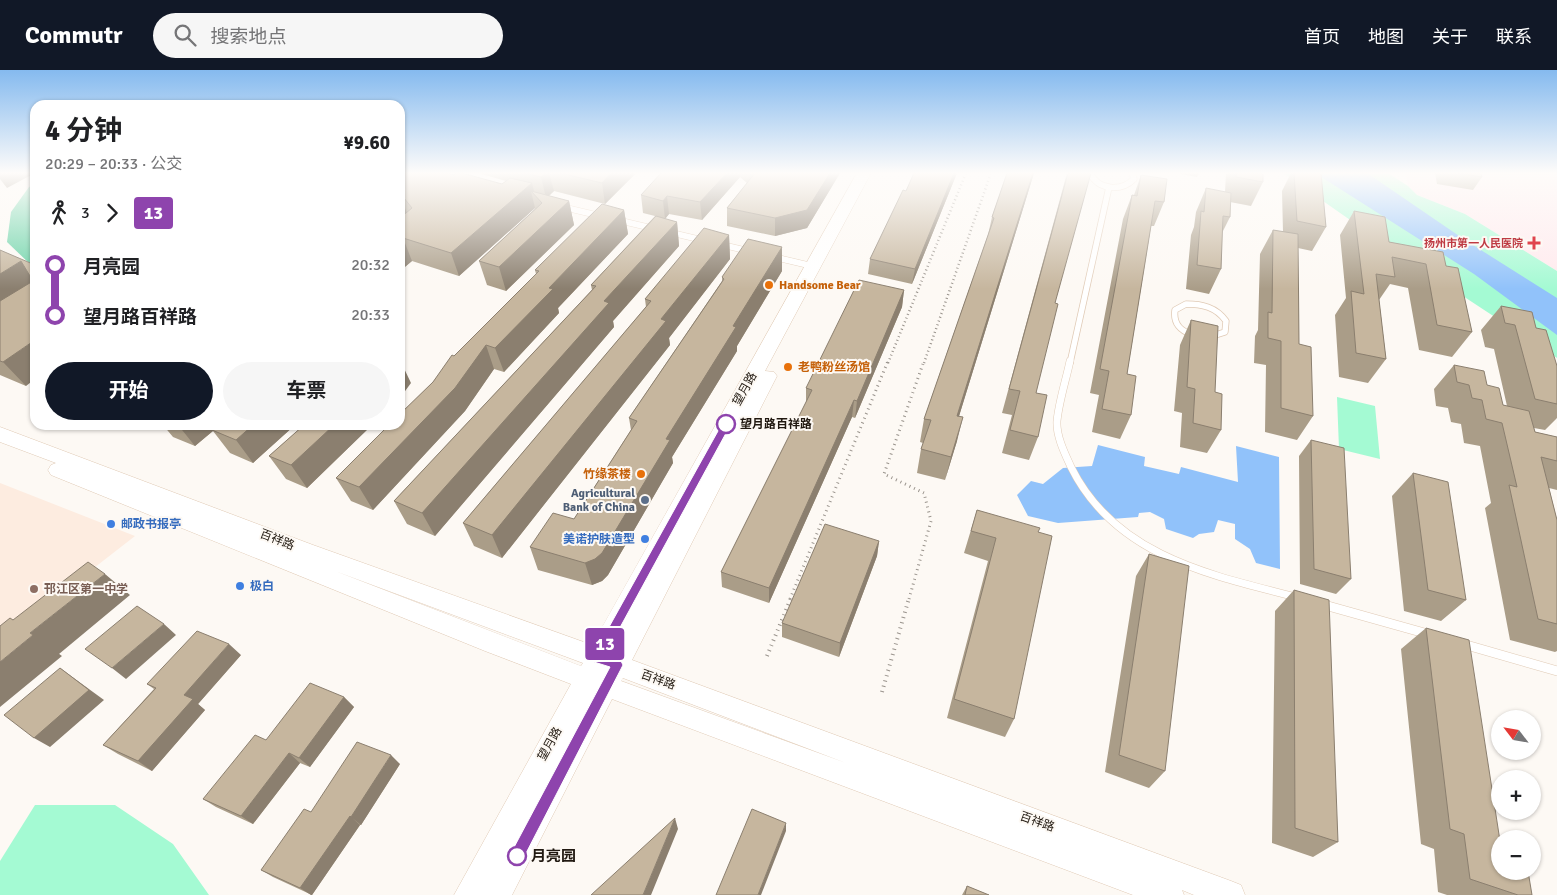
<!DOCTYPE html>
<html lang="zh">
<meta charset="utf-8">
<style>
:root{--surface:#fff;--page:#f6f6f6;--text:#202124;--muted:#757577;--accent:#111827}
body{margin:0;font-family:Signika,"Noto Sans SC",sans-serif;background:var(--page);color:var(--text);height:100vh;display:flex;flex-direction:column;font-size:19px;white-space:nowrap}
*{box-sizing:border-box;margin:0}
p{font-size:16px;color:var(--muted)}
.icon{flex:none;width:28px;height:28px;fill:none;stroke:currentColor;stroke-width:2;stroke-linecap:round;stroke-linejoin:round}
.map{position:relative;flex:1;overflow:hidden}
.sheet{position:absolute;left:30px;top:30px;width:375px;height:330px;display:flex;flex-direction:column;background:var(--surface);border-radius:15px;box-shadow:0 1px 4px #0004}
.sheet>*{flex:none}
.badge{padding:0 10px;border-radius:4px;font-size:18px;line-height:32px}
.needle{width:32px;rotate:301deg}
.buttons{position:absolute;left:1491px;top:640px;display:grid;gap:10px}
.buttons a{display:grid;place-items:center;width:50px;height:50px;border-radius:50%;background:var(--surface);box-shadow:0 1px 4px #0004;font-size:25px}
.map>.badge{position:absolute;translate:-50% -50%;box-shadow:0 0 0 2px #fff}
.legs{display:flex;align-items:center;gap:8px;height:55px;padding:0 15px;font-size:16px}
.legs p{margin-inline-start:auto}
.headline{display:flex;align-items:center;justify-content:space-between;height:85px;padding:0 15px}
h1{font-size:28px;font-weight:700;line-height:38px}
.primary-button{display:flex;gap:10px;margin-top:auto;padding:10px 15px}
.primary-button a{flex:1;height:58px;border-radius:30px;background:var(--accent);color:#fff;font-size:20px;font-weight:700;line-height:58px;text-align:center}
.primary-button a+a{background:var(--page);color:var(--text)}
ul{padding:0 15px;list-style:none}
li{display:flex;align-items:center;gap:18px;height:50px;font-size:19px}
li i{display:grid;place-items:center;width:8px;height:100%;margin:0 6px;background:currentColor}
li i::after{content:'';width:12px;height:12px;margin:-6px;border:4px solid;border-radius:50%;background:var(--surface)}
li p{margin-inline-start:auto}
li:first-child i{background:linear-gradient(#0000 50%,currentColor 0)}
li:last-child i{background:linear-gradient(currentColor 50%,#0000 0)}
header{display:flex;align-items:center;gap:30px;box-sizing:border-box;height:70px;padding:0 25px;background:var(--accent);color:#fff}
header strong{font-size:24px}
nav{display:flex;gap:28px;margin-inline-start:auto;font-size:18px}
.search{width:350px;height:45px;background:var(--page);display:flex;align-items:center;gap:12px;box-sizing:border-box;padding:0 18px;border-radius:28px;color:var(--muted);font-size:19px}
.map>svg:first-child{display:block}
</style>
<header>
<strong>Commutr</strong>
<div class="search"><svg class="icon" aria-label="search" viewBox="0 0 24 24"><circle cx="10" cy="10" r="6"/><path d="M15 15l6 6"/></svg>搜索地点</div>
<nav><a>首页</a><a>地图</a><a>关于</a><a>联系</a></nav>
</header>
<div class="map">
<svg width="1557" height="825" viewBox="0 0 1557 825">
<rect width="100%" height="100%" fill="#fdf9f4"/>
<path fill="#fdece0" d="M0 413 135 466 0 571Z"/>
<path fill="#ffe9ed" d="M1406 103H1557V201L1465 144 1417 125 1408 116Z"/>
<path fill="#a4fad3" d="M1283 103H1388L1408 116 1417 125 1465 144 1557 201V288L1393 180Z
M1337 327 1375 336 1380 389 1339 379Z
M35 735H115L173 774 209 825H0V791Z"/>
<path fill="#68d2a6" d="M35 114V193L31 195 7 172 11 142 29 117Z"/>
<path fill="#91c2fa" d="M1315 103H1367L1465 170 1557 228V265L1474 204Z
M1098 375 1145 387 1144 396 1179 404 1181 397 1238 412 1236 376 1279 387 1280 499 1256 493 1250 479 1235 469V454L1218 450 1214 462 1199 464 1193 468 1166 459 1164 449 1150 442 1139 443 1138 447 1058 453 1028 446 1017 425 1031 411 1043 414 1063 398 1092 396Z"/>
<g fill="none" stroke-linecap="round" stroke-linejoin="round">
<g stroke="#e0cab5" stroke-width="7">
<path id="lane-far2" d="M1090 103C1098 120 1121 122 1134 109L1132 103
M1186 234C1202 234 1216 237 1226 251L1225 262C1206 270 1171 267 1175 240Z
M1070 293 1109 117"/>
</g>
<g stroke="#e0cab5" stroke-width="8">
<path id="lane-far1" d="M1070 291C1066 310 1059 331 1057 351 1056 366 1065 384 1071 397 1115 486 1210 505 1296 527"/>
</g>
<g stroke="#e0cab5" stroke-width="10">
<path id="lane" d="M1321 534 1428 564
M1463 574 1557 601"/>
</g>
<g stroke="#e0cab5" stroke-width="1">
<path id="street" d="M554 132 812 193 817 196 812 199 550 137 549 135Z"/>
</g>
<g stroke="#e0cab5" stroke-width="1">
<path id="secondary" d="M857 103H871L765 301 774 302 777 306 632 590 1231 811 1241 815 1245 825H1194L1182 820 1184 825H1133L612 629 512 825H454L571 614 485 581 51 405 48 400 51 395 56 393 0 372V357L313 475 592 575ZM335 501 583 593 581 596ZM623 608 846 693 621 611Z"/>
</g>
<path stroke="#9a948d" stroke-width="2.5" stroke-dasharray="1 3" stroke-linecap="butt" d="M888 293 966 103
M924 293 991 103"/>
<path stroke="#9a948d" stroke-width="3" stroke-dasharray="1 4" stroke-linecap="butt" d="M790 529 888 291
M909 529 931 451 924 423 884 404 924 291"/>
<path stroke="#9a948d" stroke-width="4" stroke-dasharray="1 4.5" stroke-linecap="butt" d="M767 586 791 528
M882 622 909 528"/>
<use href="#lane-far2" stroke="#fff" stroke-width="5.5"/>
<use href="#lane-far1" stroke="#fff" stroke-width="7"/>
<use href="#lane" stroke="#fff" stroke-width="9"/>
<use href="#street" fill="#fff" fill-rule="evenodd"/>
<use href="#secondary" fill="#fff" fill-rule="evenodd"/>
</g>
<path fill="#aa9d88" d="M400 103 502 114 506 111 478 103H636L605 134 554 121 549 126 569 131 574 155 506 221 487 215 479 191 535 139V138L459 206 412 191 400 201Z
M661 103H840L807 158 775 166 727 156V138L747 113 740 107 702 150 669 144 665 149 677 152 679 176 613 251 614 257 435 466 407 454 394 431 592 220 591 215 655 146 643 143 641 125Z
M957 103 912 214 868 204 870 189Z
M1007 103H1034L959 346 957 371 945 410 917 403 921 379 923 373 920 372 924 349 988 165 992 147Z
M1067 103 1036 323 1038 367 1029 390 1002 383 1012 345 1002 343Z
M1175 103H1199L1197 107Z
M1226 103H1263V112L1251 136 1230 132V147L1222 163 1221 199 1209 224 1186 219 1191 165 1194 157 1196 142 1206 118 1225 122Z
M1291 103H1321L1326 157 1312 181 1298 178 1299 274 1313 346 1297 370 1265 362 1266 295 1254 293 1255 266 1258 260 1260 184 1273 160 1283 162 1282 121Z
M1435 103H1481L1482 107 1473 120 1437 114Z
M1141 105 1164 132 1154 156H1151L1127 304 1131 345 1120 369 1092 362 1099 325 1090 323 1123 149 1132 125H1134Z
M624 140 628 164 558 238 559 243 504 302 494 299 465 341 373 440 351 431 336 408 433 312 454 286 536 204 535 200Z
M1354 141 1389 172 1446 196 1472 262 1452 287 1419 280 1408 218 1390 214 1379 230 1386 289 1368 313 1339 307 1335 245 1346 228 1340 165Z
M729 165 730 189 669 268 670 275 502 488 474 476 463 453 646 237 645 229Z
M782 177V201L737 276V281L672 387 673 393 608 505 602 511 592 515 538 500 530 477 574 449 631 360 629 348 722 211V207Z
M0 180 26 316 0 305Z
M904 220 902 237 855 348 852 347 769 533 722 517 721 502 806 333V318Z
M1501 236 1536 258 1557 296V348L1545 360 1534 358 1535 362 1557 367V420L1549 418 1557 450V581L1555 582 1510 570 1485 438 1491 433 1480 376 1464 373 1461 354 1451 352 1448 338 1436 336 1434 319 1454 295 1487 315 1503 335 1507 336 1494 279 1485 277 1481 260Z
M1191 250 1215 322 1221 360 1207 383 1180 377 1182 343 1174 341 1180 275Z
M163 355H295L253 393 230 383 213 361 195 376 173 367Z
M304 355H372L307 418 286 409 269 386Z
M1311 370 1351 509 1336 524 1300 514 1299 386Z
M1413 403 1466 530 1441 551 1404 541 1392 426Z
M977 440 1038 462 1014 649 1005 667 947 648 988 491 964 483Z
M879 471 877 486 839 587 782 567V553Z
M1149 484 1165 701 1149 718 1105 702 1136 506Z
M1294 520 1338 772 1313 787 1272 773 1275 541Z
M1426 558 1500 771 1532 825H1447L1438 822 1434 779 1421 774 1401 579Z
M241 585 198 634 205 640 152 701 118 684 103 675 154 619 147 614Z
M344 627 354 637 310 697 300 693 253 754 216 737 203 729 266 670Z
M400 694 361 755H360L312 825 273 807 261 800 311 742Z
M967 816 989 825H962Z"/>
<path fill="#8b7f6f" d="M0 103H35L7 118 0 109Z
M546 103H549L554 121 546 128 541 107Z
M611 103H636L605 134 602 113Z
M727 103H740V107L702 150 700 132Z
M830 103H840L807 158 775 166V148Z
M954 103H957L912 214 915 199Z
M1033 103H1034L952 369 957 346Z
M532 113 535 125 531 121 535 138 459 206 451 183Z
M400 126 407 143 400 149Z
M667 126 669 144 665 149 663 131Z
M569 131 574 155 506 221 499 197Z
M624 140 628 164 558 238 559 243 504 302 495 278 549 218Z
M677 152 679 176 613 251 614 257 435 466 422 443 604 231Z
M729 165 730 189 669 268 670 275 502 488 492 465 661 249Z
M403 168 412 191 400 201V170Z
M782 177V201L737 276V281L672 387 673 393 608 505 602 511 592 515 585 493 666 369 733 256Z
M21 191 35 208V219L0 240V204Z
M904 220 902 237 855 348 857 331Z
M35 270V309L26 316 3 292Z
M486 275 494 299 465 341 373 440 359 417Z
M400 290 411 313 400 328Z
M854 330 852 347 769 533V518Z
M963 347 957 371 945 410 951 387Z
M178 355H220L195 376Z
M253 355H295L253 393 236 370Z
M334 355H372L307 418 291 395Z
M879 471 877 486 839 587 840 573Z
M105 504 130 525 59 584 30 563Z
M164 554 176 565 126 609 112 598Z
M33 565 62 586 0 637V592Z
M229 574 241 585 198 634 205 640 152 701 138 691 184 625Z
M60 598 104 630 50 677 34 668Z
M344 627 354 637 310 697 299 688Z
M289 683 300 693 253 754 241 746Z
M391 685 400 694 361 755 351 747Z
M350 746 360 755 312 825H311L300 818Z
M675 748 678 759 651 825H643Z
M786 753V761L761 825H758Z"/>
<path fill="#c6b69e" stroke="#8b7f6f" d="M400 103H448L454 105 456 103H462L502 114 510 108 532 113 451 183 403 168 400 170V148L412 138 400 123Z
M524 103H546L541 107Z
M560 103H611L602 113Z
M661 103H727L700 132 667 126 663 131 641 125Z
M755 103H830L807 140 775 148 727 138Z
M914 103H954L915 199 870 189 903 120 906 121Z
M1007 103H1033L957 346 963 347 951 387 921 379 931 350 924 349 994 148 992 147Z
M1068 103H1091L1055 233 1058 234 1036 323 1047 325 1038 367 1010 360 1020 321 1009 319Z
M1236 103H1263V112L1236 107Z
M1294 103H1321L1326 157 1297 151Z
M1458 103H1481L1482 107Z
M1141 105 1167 109 1164 132 1155 131 1127 304 1136 306 1131 345 1102 339 1109 301 1100 299 1132 125 1137 126Z
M1206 118 1231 123 1230 147 1223 146 1221 199 1197 195 1201 141 1204 142Z
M531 121 569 131 499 197 479 191 542 133Z
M602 134 624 140 549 218 553 219 495 278 486 275 455 318 359 417 336 408 389 355H400V344L433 312 452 285 454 286 539 201 535 200Z
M1354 141 1385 147 1389 172 1443 182 1446 196 1458 198 1472 262 1437 255 1426 194 1392 187 1395 207 1376 204 1386 289 1356 283 1351 221 1364 224Z
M656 146 677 152 604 231 609 233 422 443 394 431 596 216 591 215Z
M704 158 729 165 661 249 666 251 492 465 463 453 651 231 645 229Z
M1273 160 1298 164 1299 274 1311 277 1313 346 1281 338V271L1268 268V242L1272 243Z
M748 169 782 177 733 256 736 257 666 369 670 370 602 483 595 489 585 493 530 477 553 443 574 449 637 351 629 348 724 209 722 207Z
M0 180 35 195V270L3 292 0 291V231L33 211 21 191 0 204Z
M859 210 904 220 857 331 854 330 769 518 721 502 812 320 806 318Z
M1501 236 1532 242 1536 258 1546 260 1557 296V334L1535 329 1515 255 1505 253Z
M1191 250 1218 256 1215 322 1222 324 1221 360 1193 353 1195 319 1187 317Z
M1454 295 1484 301 1487 315 1499 318 1503 335 1529 341 1535 362 1557 367V391L1541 387 1557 450V554L1538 549 1509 415 1517 417 1502 353 1486 349 1482 330 1472 328 1469 315 1457 312Z
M218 355H253L236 370 212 360Z
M304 355H334L291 395 269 386Z
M1311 370 1344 378 1351 509 1314 499Z
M1413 403 1448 412 1466 530 1428 520Z
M977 440 1040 458 1038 462 1052 466 1014 649 954 629 996 468 971 461Z
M825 454 879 471 840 573 782 553Z
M1149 484 1189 496 1165 701 1119 685Z
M88 492 105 504 30 563 33 565 0 592V556L10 548 13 550Z
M1294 520 1329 530 1338 772 1295 758Z
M137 536 164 554 112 598 85 579Z
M1426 558 1469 570 1500 771V801H1528L1532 825H1518L1470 809 1464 764 1450 759Z
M197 561 229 574 184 625 193 629 138 691 103 675 156 618 147 614Z
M60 598 89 620 34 668 4 645Z
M310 613 344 627 299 688 289 683 241 746 203 729 255 665 266 670Z
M357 672 391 685 351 747 350 746 300 818 261 800 304 739 311 742Z
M752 739 786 753 758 825H716Z
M675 748 643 825H591Z
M967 816 989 825H965Z"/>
<linearGradient id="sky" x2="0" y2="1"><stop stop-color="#85baef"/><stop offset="0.47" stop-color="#fefcfa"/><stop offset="1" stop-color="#fefcfa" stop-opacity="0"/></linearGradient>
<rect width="1557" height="219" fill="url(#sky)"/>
<path fill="#8e44ad" stroke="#fff" d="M726 351 731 354 605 585 621 591 623 595 621 599 522 791 517 793 512 791 510 786 512 781 610 597 594 592 592 588 594 584 723 352Z"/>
<path fill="#e0444e" stroke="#fdf9f4" stroke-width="2" d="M1531.5 165.5h5v5h5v5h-5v5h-5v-5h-5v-5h5z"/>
<g fill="#e8710a" stroke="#fdf9f4" stroke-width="2">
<circle cx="769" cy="215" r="5"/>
<circle cx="788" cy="297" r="5"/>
<circle cx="641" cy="404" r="5"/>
</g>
<g fill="#fff" stroke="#8e44ad" stroke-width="2.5">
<circle cx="726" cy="354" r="9"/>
<circle cx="517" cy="786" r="9"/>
</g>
<circle fill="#5c6f8a" stroke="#fdf9f4" stroke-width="2" cx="645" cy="430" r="5"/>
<g fill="#3f7fe0" stroke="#fdf9f4" stroke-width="2">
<circle cx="111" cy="454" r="5"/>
<circle cx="645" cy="469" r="5"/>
<circle cx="240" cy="516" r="5"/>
</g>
<circle fill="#8d6e63" stroke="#fdf9f4" stroke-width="2" cx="34" cy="519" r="5"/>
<g text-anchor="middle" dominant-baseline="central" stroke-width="4" stroke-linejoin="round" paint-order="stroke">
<g font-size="11" font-weight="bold" fill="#be3a42" stroke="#fdf9f4" text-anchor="end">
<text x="1523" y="173">扬州市第一人民医院</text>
</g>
<g font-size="12" font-weight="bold" fill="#c56008" stroke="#fdf9f4" text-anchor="start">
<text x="779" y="215">Handsome Bear</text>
<text x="798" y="297">老鸭粉丝汤馆</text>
<text x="631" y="404" text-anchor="end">竹缘茶楼</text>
</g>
<g font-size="12" fill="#211911" stroke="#fdf9f4">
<text transform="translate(745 319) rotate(-61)">望月路</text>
<text transform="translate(277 470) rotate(21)">百祥路</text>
<text transform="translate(658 610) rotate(20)">百祥路</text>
<text transform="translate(550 674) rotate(-61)">望月路</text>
<text transform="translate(1037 752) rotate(20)">百祥路</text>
</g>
<g font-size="12" font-weight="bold" fill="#211911" stroke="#fdf9f4" text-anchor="start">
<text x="740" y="354">望月路百祥路</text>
</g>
<g font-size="12" font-weight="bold" fill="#4e5e75" stroke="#fdf9f4" text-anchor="end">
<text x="635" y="423">Agricultural<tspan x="635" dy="14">Bank of China</tspan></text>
</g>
<g font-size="12" font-weight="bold" fill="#366cbe" stroke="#fdf9f4" text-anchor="start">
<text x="121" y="454">邮政书报亭</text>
<text x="635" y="469" text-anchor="end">美诺护肤造型</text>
<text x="250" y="516">极白</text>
</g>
<g font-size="12" font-weight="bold" fill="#785e54" stroke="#fdf9f4" text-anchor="start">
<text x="44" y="519">邗江区第一中学</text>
</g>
<g font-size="15" font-weight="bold" fill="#211911" stroke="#fdf9f4" text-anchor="start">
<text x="531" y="786">月亮园</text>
</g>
</g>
</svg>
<div class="buttons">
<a><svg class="needle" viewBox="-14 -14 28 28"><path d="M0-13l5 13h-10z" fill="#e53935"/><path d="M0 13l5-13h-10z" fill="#757577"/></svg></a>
<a>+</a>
<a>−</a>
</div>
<b class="badge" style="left:605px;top:574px;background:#8e44ad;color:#fff">13</b>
<section class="sheet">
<div class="headline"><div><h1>4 分钟</h1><p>20:29 – 20:33 · 公交</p></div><b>¥9.60</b></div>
<div class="legs"><svg class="icon" aria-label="walk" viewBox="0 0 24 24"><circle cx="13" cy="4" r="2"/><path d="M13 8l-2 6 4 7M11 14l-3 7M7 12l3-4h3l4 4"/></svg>3<svg class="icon" aria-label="forward" viewBox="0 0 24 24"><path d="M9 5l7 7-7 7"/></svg><b class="badge" style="background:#8e44ad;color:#fff">13</b></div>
<ul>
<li><i style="color:#8e44ad"></i><b>月亮园</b><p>20:32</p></li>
<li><i style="color:#8e44ad"></i><b>望月路百祥路</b><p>20:33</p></li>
</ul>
<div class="primary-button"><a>开始</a><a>车票</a></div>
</section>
</div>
